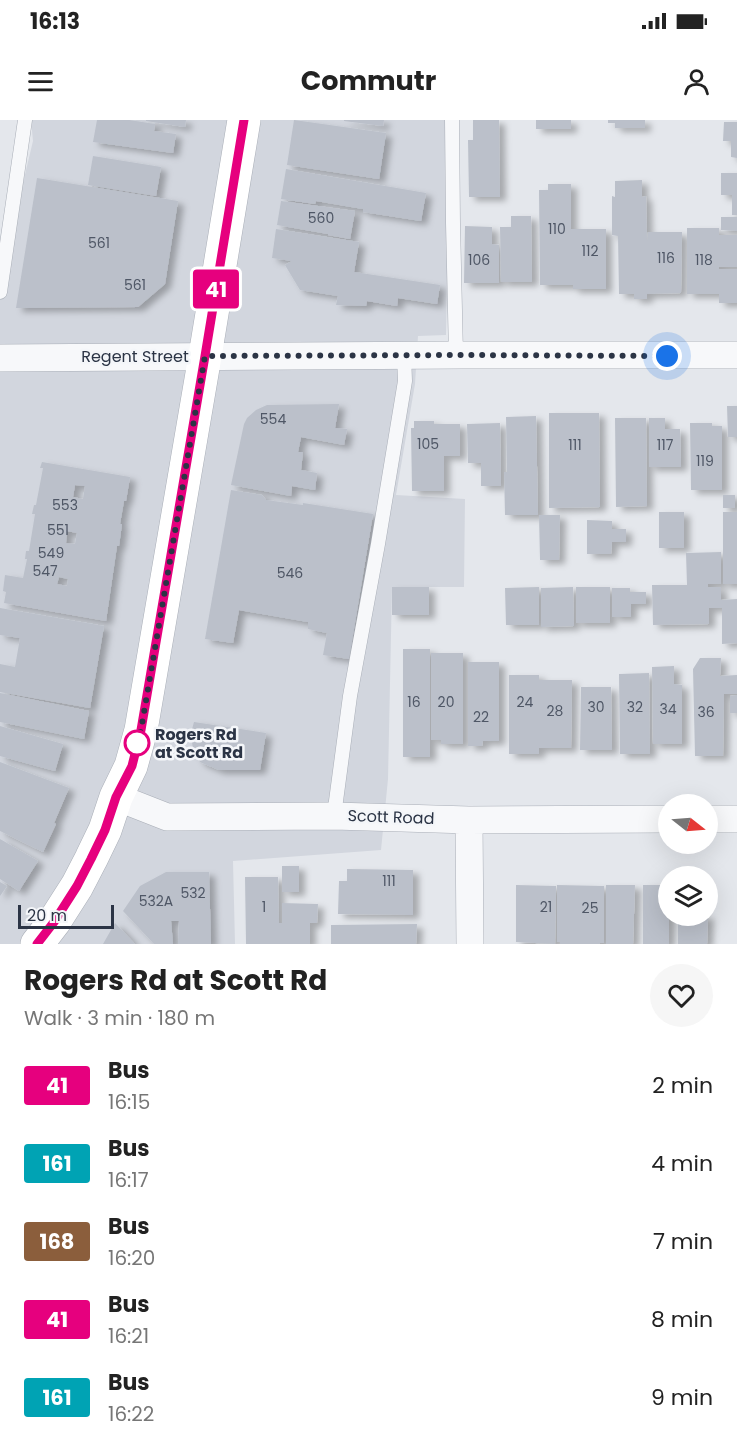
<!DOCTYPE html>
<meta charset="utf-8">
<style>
:root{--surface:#fff;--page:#f6f6f6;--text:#222;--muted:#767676}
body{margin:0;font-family:Poppins,sans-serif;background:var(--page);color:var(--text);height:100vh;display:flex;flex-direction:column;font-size:22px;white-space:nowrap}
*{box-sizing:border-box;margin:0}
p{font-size:20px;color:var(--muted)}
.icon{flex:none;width:33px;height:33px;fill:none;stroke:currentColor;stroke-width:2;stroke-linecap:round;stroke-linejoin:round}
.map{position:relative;height:824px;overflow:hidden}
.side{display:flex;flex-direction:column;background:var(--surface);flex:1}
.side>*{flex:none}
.badge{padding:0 12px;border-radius:4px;font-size:21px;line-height:39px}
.needle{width:39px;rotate:107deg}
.buttons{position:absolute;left:658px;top:674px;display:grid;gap:12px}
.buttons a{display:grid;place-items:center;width:60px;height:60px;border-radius:50%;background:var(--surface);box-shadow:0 6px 24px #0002;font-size:30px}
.scale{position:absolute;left:18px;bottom:15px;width:96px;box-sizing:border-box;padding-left:6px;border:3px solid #2b3445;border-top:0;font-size:16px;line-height:21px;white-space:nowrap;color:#2b3445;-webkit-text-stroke:4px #f4f6f9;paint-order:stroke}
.you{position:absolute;width:30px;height:30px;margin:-15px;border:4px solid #fff;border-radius:50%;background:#1a73e8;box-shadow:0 0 0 9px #1a73e833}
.map>.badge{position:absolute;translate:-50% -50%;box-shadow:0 0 0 3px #fff}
.round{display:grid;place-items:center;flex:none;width:63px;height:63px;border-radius:32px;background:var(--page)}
.overview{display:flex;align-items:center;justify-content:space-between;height:102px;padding:0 24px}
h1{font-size:28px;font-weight:700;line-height:45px}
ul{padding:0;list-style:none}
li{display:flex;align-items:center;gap:18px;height:78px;padding:0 24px}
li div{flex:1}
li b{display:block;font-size:22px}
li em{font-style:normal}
li .badge{min-width:66px;font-weight:700;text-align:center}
.status{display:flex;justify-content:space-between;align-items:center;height:42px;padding:0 30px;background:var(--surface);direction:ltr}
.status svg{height:16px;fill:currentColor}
header{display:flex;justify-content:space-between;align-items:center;height:78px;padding:0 24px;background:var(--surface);font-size:27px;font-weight:700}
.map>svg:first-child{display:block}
</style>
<div class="status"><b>16:13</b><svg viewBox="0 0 49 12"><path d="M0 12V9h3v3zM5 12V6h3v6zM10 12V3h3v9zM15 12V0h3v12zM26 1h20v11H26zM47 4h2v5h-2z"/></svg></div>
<header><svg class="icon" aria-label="menu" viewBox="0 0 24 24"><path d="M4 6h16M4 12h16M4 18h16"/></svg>Commutr<svg class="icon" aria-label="person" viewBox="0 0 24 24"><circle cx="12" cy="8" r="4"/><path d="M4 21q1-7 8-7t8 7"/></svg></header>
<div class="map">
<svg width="737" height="824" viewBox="0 0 737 824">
<defs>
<filter id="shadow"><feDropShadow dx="6" dy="4" stdDeviation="3" flood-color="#0004"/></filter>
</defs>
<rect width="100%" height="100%" fill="#e4e7ec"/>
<path fill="#d2d6de" d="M31 0H450L446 215 418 216 415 264 396 375 465 379 464 467H392L388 659 381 730 233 741 235 824H0V159L33 21Z"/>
<path fill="#bbc0ca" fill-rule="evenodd" filter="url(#shadow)" d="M97 0H129L155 4 154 11 176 14 173 33 93 22Z
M146 0H186L185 7 146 1Z
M294 0 386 13 379 59 287 45Z
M344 0H384L383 6 344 1Z
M473 0H499L500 77H469L468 20H473Z
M536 0H571V9H536Z
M608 0H645V8H615V3H608Z
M724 2H737V38L731 37V21H723Z
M93 36 161 47 156 76 88 65Z
M286 49 426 73 421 101 363 92V89L316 81 315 84 281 79Z
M721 53H737V95H732V75H721Z
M37 58 178 81 165 164 138 187 16 188Z
M642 60V77L646 76 647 121 648 112H682L681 173 647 174V179H634V174H619L618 116 612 115V76L615 77V61Z
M548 64H571V109H606V169H573V165H540L539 70H548Z
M281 81 355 91 350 119 328 115V114L277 105Z
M511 96H531L532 162H501L500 107H511Z
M721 97H737V111L721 110Z
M465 106 492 107V124L499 125V163H464Z
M687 108H719V115H737V147H719V149H737V183H719V174H687Z
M276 109 359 122 354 152 440 165 437 184 398 178 397 186 367 181 366 186 336 185 338 176 300 170 285 145 292 141 272 138Z
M339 284 335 308 347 309 344 325 301 317 298 332H303L301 350 317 353 315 370 292 366 291 376 231 365 244 304 247 298 256 290 267 285Z
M727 286H737V317H728Z
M549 293H599L600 387 549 388Z
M536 296 538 395H505L504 352H507L506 297Z
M615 298H646L647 386 616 387Z
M649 298H665V309H680L681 347H649Z
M414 301H434V304H460V336H444V371H412L411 308H414Z
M500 303 501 366H481V343H468L467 304Z
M690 303H712V306H722V370H691Z
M42 342 130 357 126 381H124L120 404H122L119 426H117L106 501 4 483 6 472 3 471 5 455 23 458 27 439H25L26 431H29L35 394H32L34 385H36L43 348H40ZM75 365 85 366 83 379 73 377ZM67 411 77 413 75 424 66 423ZM59 457 68 459 67 466 57 464Z
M231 370 262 375 266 380 303 385V383L373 394 349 539 323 535 327 513 308 509V502L239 490 233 523 205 519Z
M723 375H735V388H723Z
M659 392H684V428H659Z
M723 392H737V464H723Z
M539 395H560L559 440H540Z
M587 400 612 401V409H626V422H612L611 434H587Z
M721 432V464H708V467H721V480L737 479V523L722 524V488H709V504L653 505 652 465H687L686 433Z
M392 467H429V495H392Z
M539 467V505H506L505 468Z
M573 467 574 506 541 507V468Z
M576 467H610V503H576Z
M612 468H630V472H646V484H631V497H612Z
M0 488 104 506 90 588 0 572V544L15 547 20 518 0 515Z
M403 529H430V637H403Z
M431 533H463V624H441V620H431Z
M700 538H721L720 556 737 555V574H724L723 636H695L693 549Z
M468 542H499V621H483L482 626H468Z
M674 546V564L682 565V624H653L652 547Z
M649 553 650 634H620L619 554Z
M509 555H539V560H572L571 628H539V634H509Z
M581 567H611L612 630H580Z
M0 573 89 591 84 619 0 602Z
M737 575V593H730V576Z
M194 602 266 613 260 650H219L200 642 193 629 192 622 191 613Z
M0 606 63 624 55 651 0 636Z
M0 642 69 668 54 703 56 704 43 732 0 711Z
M0 719 38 741 19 771 0 759Z
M282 746H299V772H282Z
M347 749 413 750V795L338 794 339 761H347Z
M166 752H209L211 824H178L179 801H171L173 824H154L123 791 140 766Z
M245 757H278L279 803H282V783L318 784 317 803H310V824H246Z
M0 762 7 766 0 776Z
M516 765 556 766 555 824 516 822Z
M557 765 604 766V823H600V824H560V822H557Z
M606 765H635L633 824H606Z
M643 765H669V824H643Z
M678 795H708L707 824H678Z
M115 803 135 824H103Z
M417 804 416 824H331V805Z"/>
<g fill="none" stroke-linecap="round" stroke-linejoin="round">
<g stroke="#a9aeb7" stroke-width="15">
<path id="service" d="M452 0 453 103 456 235
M0 172 25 0
M334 696 350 576 378 424 405 261 404 236"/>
</g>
<g stroke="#a9aeb7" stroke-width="28">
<path id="minor" d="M0 238 462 235H737
M116 677 167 697 334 696 469 700 669 699
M708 699H737
M469 700 470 824"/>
</g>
<g stroke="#a9aeb7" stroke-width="34">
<path id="secondary" d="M37 824 54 802 77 766 91 739 105 710 116 677 131 646 141 610 205 236 244 0"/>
</g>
<use href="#service" stroke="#f7f8fa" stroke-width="14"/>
<use href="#minor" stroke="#f7f8fa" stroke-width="27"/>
<use href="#secondary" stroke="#fff" stroke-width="33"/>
</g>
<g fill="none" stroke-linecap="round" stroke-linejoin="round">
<g stroke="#fff" stroke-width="14">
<path id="line" d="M37 824 54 802 77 766 91 739 105 710 116 677 132 646 141 610 205 236 244 0"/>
</g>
<use href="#line" stroke="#e6007e" stroke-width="9"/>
<path stroke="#2b3445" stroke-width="6" stroke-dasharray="0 10.8" d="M137 623 136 628 141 610 205 236 462 235 667 236"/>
</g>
<circle fill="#fff" stroke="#e6007e" stroke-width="3" cx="137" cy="623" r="12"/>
<g text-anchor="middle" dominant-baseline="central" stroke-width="5" stroke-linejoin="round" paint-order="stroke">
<g font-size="14" fill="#4f5766">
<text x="321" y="98">560</text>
<text x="557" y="109">110</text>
<text x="99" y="123">561</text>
<text x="590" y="131">112</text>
<text x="666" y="138">116</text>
<text x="479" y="140">106</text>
<text x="704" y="140">118</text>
<text x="135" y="165">561</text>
<text x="273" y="299">554</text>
<text x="428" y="324">105</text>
<text x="575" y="325">111</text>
<text x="665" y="325">117</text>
<text x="705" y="341">119</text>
<text x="65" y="385">553</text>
<text x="58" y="410">551</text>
<text x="51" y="433">549</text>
<text x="45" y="451">547</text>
<text x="290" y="453">546</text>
<text x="414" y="582">16</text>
<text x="446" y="582">20</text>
<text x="525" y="582">24</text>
<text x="596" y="587">30</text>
<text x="635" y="587">32</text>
<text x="668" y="589">34</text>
<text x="555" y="591">28</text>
<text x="706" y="592">36</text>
<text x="481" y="597">22</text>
<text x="389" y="761">111</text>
<text x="193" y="773">532</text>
<text x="156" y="781">532A</text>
<text x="264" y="787">1</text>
<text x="546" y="787">21</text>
<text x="590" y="788">25</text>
</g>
<g font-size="16" fill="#2b3445" stroke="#f4f6f9">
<text x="135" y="236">Regent Street</text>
<text transform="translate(391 697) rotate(2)">Scott Road</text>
</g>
<g font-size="16" font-weight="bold" fill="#2b3445" stroke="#f4f6f9" text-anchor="start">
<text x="155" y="614">Rogers Rd<tspan x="155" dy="18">at Scott Rd</tspan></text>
</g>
</g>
</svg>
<div class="buttons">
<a><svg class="needle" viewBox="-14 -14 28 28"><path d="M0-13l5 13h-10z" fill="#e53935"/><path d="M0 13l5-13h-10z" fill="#767676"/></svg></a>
<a><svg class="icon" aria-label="layers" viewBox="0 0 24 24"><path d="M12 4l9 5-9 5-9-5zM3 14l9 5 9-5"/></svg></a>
</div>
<div class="scale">20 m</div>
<div class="you" style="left:667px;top:236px"></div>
<b class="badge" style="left:216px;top:169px;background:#e6007e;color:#fff">41</b>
</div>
<section class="side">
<div class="overview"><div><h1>Rogers Rd at Scott Rd</h1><p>Walk · 3 min · 180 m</p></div><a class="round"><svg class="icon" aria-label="heart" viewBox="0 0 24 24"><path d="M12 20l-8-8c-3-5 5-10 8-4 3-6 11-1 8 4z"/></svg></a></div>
<ul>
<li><span class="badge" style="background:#e6007e;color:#fff">41</span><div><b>Bus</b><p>16:15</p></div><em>2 min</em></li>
<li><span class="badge" style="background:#00a3b4;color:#fff">161</span><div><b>Bus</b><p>16:17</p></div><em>4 min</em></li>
<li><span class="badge" style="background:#8b5e3c;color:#fff">168</span><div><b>Bus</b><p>16:20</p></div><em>7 min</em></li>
<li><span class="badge" style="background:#e6007e;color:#fff">41</span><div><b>Bus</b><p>16:21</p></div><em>8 min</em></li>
<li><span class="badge" style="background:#00a3b4;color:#fff">161</span><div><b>Bus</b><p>16:22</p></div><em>9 min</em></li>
</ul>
</section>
